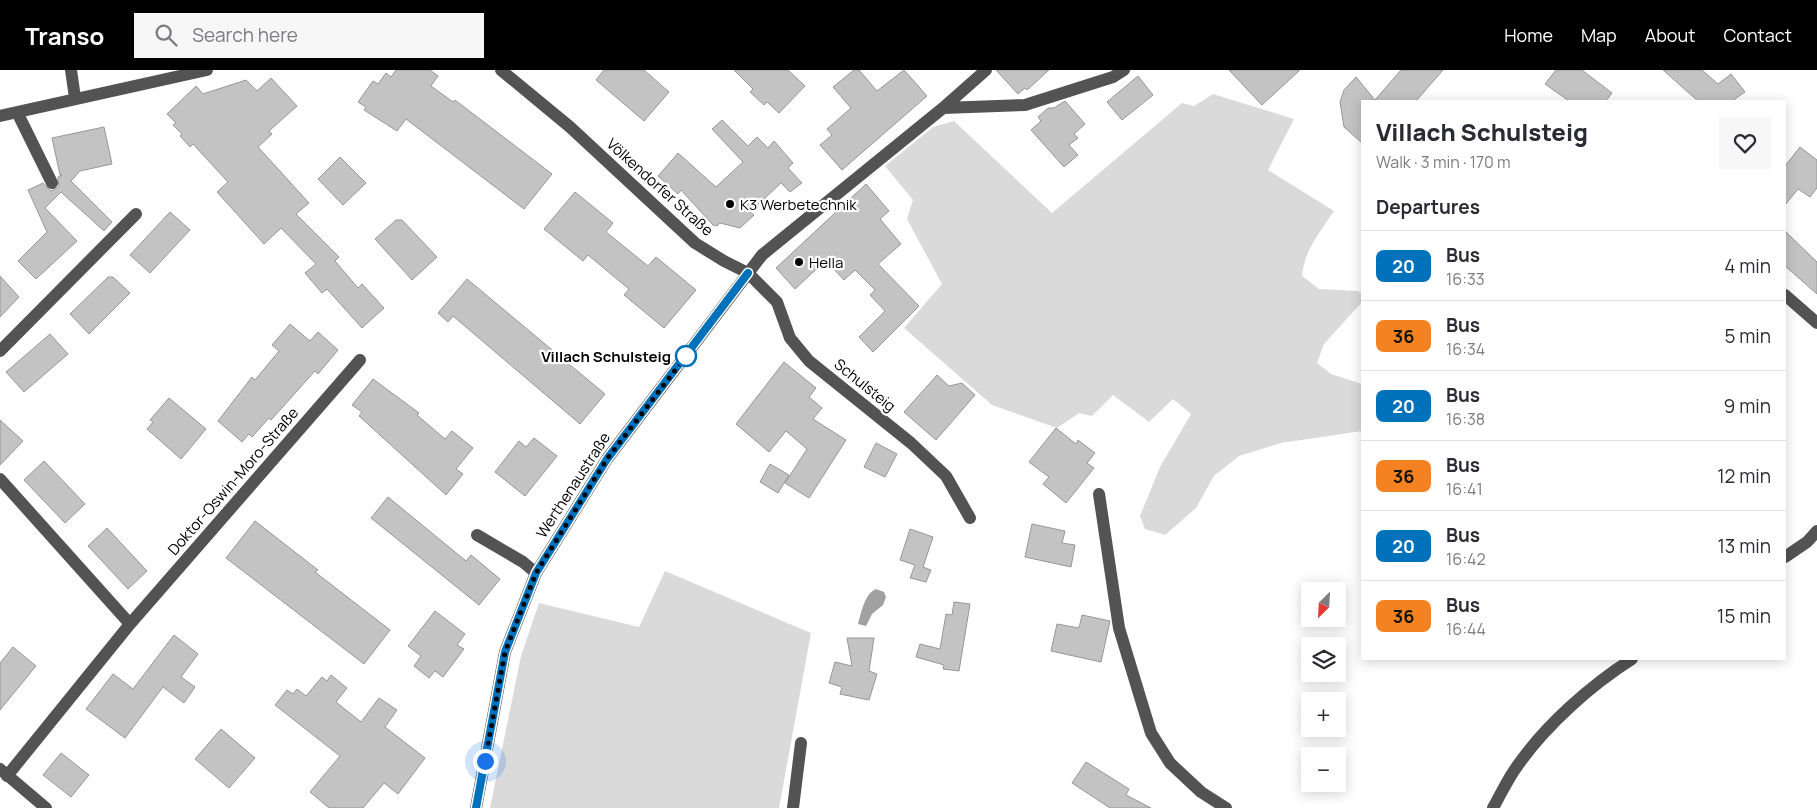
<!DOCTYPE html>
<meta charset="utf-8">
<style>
:root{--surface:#fff;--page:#f7f7f7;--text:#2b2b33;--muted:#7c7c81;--line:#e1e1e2;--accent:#000}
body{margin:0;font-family:Manrope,sans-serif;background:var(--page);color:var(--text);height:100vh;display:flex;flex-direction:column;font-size:19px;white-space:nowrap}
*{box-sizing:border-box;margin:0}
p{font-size:16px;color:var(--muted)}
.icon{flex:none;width:28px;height:28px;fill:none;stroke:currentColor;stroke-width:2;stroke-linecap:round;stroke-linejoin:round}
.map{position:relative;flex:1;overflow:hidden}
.sheet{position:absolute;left:1361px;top:30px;width:425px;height:560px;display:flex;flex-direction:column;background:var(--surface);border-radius:0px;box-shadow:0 2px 12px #0003}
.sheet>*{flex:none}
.badge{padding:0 10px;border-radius:8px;font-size:18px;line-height:32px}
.needle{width:32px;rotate:204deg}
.buttons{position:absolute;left:1301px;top:512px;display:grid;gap:10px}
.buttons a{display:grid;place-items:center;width:45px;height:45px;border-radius:0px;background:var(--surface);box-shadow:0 2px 12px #0003;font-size:25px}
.you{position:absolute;width:25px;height:25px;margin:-12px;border:4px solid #fff;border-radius:50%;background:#1a73e8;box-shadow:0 0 0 8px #1a73e833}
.map>.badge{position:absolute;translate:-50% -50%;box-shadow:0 0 0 2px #fff}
h2{padding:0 15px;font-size:19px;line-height:45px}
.round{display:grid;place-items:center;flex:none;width:52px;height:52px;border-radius:0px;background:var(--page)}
.overview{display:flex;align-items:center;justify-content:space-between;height:85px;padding:0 15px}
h1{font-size:24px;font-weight:800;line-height:38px}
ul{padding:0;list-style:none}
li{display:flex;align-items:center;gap:15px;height:70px;padding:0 15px;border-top:1px solid var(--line)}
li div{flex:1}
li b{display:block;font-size:19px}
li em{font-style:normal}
li .badge{min-width:55px;font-weight:700;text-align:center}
header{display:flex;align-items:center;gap:30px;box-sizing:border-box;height:70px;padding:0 25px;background:var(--accent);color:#fff}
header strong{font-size:24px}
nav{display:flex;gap:28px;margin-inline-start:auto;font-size:18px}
.search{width:350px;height:45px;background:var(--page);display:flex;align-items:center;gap:12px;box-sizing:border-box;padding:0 18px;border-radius:0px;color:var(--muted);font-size:19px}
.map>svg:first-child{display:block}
</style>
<header>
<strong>Transo</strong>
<div class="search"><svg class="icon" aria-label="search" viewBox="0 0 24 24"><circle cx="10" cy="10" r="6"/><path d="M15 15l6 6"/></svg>Search here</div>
<nav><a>Home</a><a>Map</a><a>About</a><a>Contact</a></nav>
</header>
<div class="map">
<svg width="1817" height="738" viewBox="0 0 1817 738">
<rect width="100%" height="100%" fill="#fff"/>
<path fill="#dadada" d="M1213 24 1294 49 1268 100 1334 141C1320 162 1304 181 1302 206L1319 219 1358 221 1362 224V232L1324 274 1317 293 1331 304 1362 314V361L1281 373 1239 386 1214 406 1196 438 1165 465 1145 459 1140 446 1160 397 1191 344 1173 329 1149 352 1113 325 1092 346 1079 343 1057 358 992 335 904 258 942 214 907 149 913 130 885 96 933 57 954 51 1052 143 1182 33 1194 36Z
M665 501 811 563 779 738H490L521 586 539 533 639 557Z"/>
<path fill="#a1a1a1" d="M876 519 884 522 886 527 883 535 872 544 866 556 858 554C861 543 865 523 876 519Z"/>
<path fill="#c3c3c3" stroke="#979797" d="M396 0H430L438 6 431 16 453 32 455 30 552 104 524 139 406 49 397 61 364 40 366 37 358 32 373 11 378 14 386 3 391 7Z
M604 0H644L669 22 644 51 596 10Z
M734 0H788L805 16 779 43 767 32 764 35 750 22 753 19Z
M854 0H859L877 21 904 0 927 26 842 100 820 75 832 65 827 59 851 38 833 17Z
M996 0H1049L1027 20 1025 18 1018 24Z
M1229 0H1300L1262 35Z
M1401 0H1443L1416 31H1362V73L1344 57 1340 32 1344 20 1356 7 1375 30Z
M1556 0H1582L1612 23 1606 31H1569L1545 14Z
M1663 0H1702L1718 14 1731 4 1745 22 1732 31H1698Z
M1138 6 1153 25 1122 50 1107 32Z
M271 8 297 36 269 61 272 64 258 77 309 133 296 144 339 187 335 191 358 218 362 214 384 238 362 258 327 219 322 223 305 203 316 194 281 158 264 174 217 122 228 112 193 74 190 77 180 66 182 64 173 55 176 53 167 44 196 16 203 24 246 10 257 21Z
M1065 31 1085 54 1074 64 1078 68 1069 75 1078 85 1064 97 1031 60 1041 51 1038 47 1048 38H1054Z
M722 50 748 76 757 67 768 78 774 71 793 93 788 98 802 113 790 122 781 113 750 142 754 145 740 158 720 153 717 156 713 155 681 120 678 124 658 106 678 83 716 117 743 92 712 59Z
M104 57 112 94 80 101 71 111 112 152 104 161 61 122 45 138 77 171 36 209 18 191 47 162 28 120 43 113 51 121 59 117 58 107 62 105H60L52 68Z
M1800 77 1817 90V118L1810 127 1798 119 1785 135V96Z
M340 87 366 113 343 135 318 109Z
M866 114 889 141 880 149 901 174 878 194 919 236 873 282 859 267 885 241 870 225 875 220 855 200 844 210 832 197 829 199 823 193 795 219 776 198Z
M575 122 613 153 606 162 648 196 656 187 696 220 664 258 624 225 629 219 588 185 583 191 544 159Z
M170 142 190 160 150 203 130 185Z
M396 150H402L437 187 412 210 375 169Z
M1785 161 1817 192V224L1785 196Z
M0 206 19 227 0 247Z
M108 207H113L130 223 89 264 70 244Z
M467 209 605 324 580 354 453 246 448 252 438 243Z
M290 254 310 271 318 262 338 280 318 304 315 301 271 350 269 348 252 367 249 364 242 372 218 351 252 307 255 310 279 281 272 275Z
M50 264 68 284 24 322 6 302Z
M784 292 816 318 809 327 822 338 813 349 846 370 809 428 785 413 807 379 786 361 769 382 736 354Z
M937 305 949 316 962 313 975 325 936 370 904 342Z
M373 309 419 343 417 345 445 369 452 361 473 378 456 399 463 404 446 425 359 346 362 342 352 335Z
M169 328 206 359 181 389 147 359 153 352 150 350Z
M0 350 23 371 0 395Z
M1056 358 1076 374 1078 370 1095 383 1087 393 1094 398 1066 433 1043 414 1049 407 1029 392Z
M534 368 557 386 525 426 495 402 519 371 526 377Z
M876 373 897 384 885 407 864 397Z
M44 391 85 434 65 453 24 410Z
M770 394 789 405 778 423 760 412Z
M388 427 466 491 471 485 500 509 479 535 371 448Z
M255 451 318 500 315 502 390 560 364 594 226 488Z
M1032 454 1065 461 1062 473 1075 475 1071 497 1025 487Z
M107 458 147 501 128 519 88 476Z
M910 459 933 467 923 497 931 500 926 512 910 508 915 495 900 490Z
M954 532 970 534 959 601 943 599 944 595 916 587 920 574 940 579 946 544 952 545Z
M435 541 465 564 457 575 464 579 443 607 435 601 429 608 414 596 421 586 408 576Z
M1082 545 1110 551 1101 592 1051 581 1057 554 1079 558Z
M174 565 198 584 181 607 195 617 184 633 163 617 125 668 86 639 113 604 133 619Z
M847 568H874L869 601 877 604 869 630 840 624 842 617 829 613 835 592 852 596Z
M13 577 36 596 0 640V593Z
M331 605 347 618 336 632 361 652 379 628 397 640 385 657 425 688 398 724 384 713 363 738H329L310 722 340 686 275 635 287 620 293 624 297 619 306 626 322 607 327 611Z
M221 659 255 688 229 718 195 689Z
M61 683 89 705 71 727 43 705Z
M1086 692 1129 719 1126 725 1151 738H1110L1072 713Z"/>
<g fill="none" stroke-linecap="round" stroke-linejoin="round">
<path stroke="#535353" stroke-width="12" d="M71 0 75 28
M501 0 570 57 695 173 724 191 748 203 777 232 790 268 809 291 911 373 946 406 970 448
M943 38 1025 35 1113 7 1124 0
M17 42 52 113
M0 46 207 0
M1785 225 1817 253
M0 281 136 144
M0 409 130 554
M1099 424 1119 558 1151 663 1170 693 1201 722 1226 738
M477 465 523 492 536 503
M1785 487 1807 472 1817 461
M0 699 46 738
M7 706 130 554 360 290
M476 738 505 582 536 503 607 389 762 185 943 38 986 0
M793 738 801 673
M1493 738C1501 724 1508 708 1518 695 1546 655 1591 615 1632 589"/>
</g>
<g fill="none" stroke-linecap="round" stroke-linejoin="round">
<g stroke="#fff" stroke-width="11">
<path id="line" d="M476 738 505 582 536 503 607 389 748 203"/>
</g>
<use href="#line" stroke="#0072bc" stroke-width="8"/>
<path stroke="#000" stroke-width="5" stroke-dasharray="0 9" d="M485 691 505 582 536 503 607 389 686 286"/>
</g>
<g fill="#000" stroke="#fff" stroke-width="2">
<circle cx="730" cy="134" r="5"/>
<circle cx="799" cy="192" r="5"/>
</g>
<circle fill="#fff" stroke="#0072bc" stroke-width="2.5" cx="686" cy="286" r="10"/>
<g text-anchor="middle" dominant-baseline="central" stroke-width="4.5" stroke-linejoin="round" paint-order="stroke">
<g font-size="15" fill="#000" stroke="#fff">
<text transform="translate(660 117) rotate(42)">Völkendorfer Straße</text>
<text transform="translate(865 315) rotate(39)">Schulsteig</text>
<text transform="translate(233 411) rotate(-49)">Doktor-Oswin-Moro-Straße</text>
<text transform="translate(573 415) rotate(-57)">Werthenaustraße</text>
</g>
<g font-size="15" fill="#000" stroke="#fff" text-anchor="start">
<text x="740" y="134">K3 Werbetechnik</text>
<text x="809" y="192">Hella</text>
</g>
<g font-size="15" font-weight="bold" fill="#000" stroke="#fff" text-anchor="end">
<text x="671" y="286">Villach Schulsteig</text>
</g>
</g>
</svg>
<div class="buttons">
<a><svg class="needle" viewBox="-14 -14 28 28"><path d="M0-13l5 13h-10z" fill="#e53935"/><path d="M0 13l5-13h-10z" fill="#7c7c81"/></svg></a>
<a><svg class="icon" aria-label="layers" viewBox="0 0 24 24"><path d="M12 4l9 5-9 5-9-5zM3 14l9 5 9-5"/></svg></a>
<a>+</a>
<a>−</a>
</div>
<div class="you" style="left:485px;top:691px"></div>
<section class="sheet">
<div class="overview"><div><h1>Villach Schulsteig</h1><p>Walk · 3 min · 170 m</p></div><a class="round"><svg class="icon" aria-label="heart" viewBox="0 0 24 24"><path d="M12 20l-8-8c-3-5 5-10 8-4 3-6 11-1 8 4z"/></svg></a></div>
<h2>Departures</h2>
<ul>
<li><span class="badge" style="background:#0072bc;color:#fff">20</span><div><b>Bus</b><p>16:33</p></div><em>4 min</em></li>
<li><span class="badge" style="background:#f58220;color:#111">36</span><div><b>Bus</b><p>16:34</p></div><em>5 min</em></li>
<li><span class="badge" style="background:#0072bc;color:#fff">20</span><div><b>Bus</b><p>16:38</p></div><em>9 min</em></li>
<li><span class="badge" style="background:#f58220;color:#111">36</span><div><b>Bus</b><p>16:41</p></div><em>12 min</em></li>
<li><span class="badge" style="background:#0072bc;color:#fff">20</span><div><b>Bus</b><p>16:42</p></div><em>13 min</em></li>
<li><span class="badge" style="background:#f58220;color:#111">36</span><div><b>Bus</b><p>16:44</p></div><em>15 min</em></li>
</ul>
</section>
</div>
